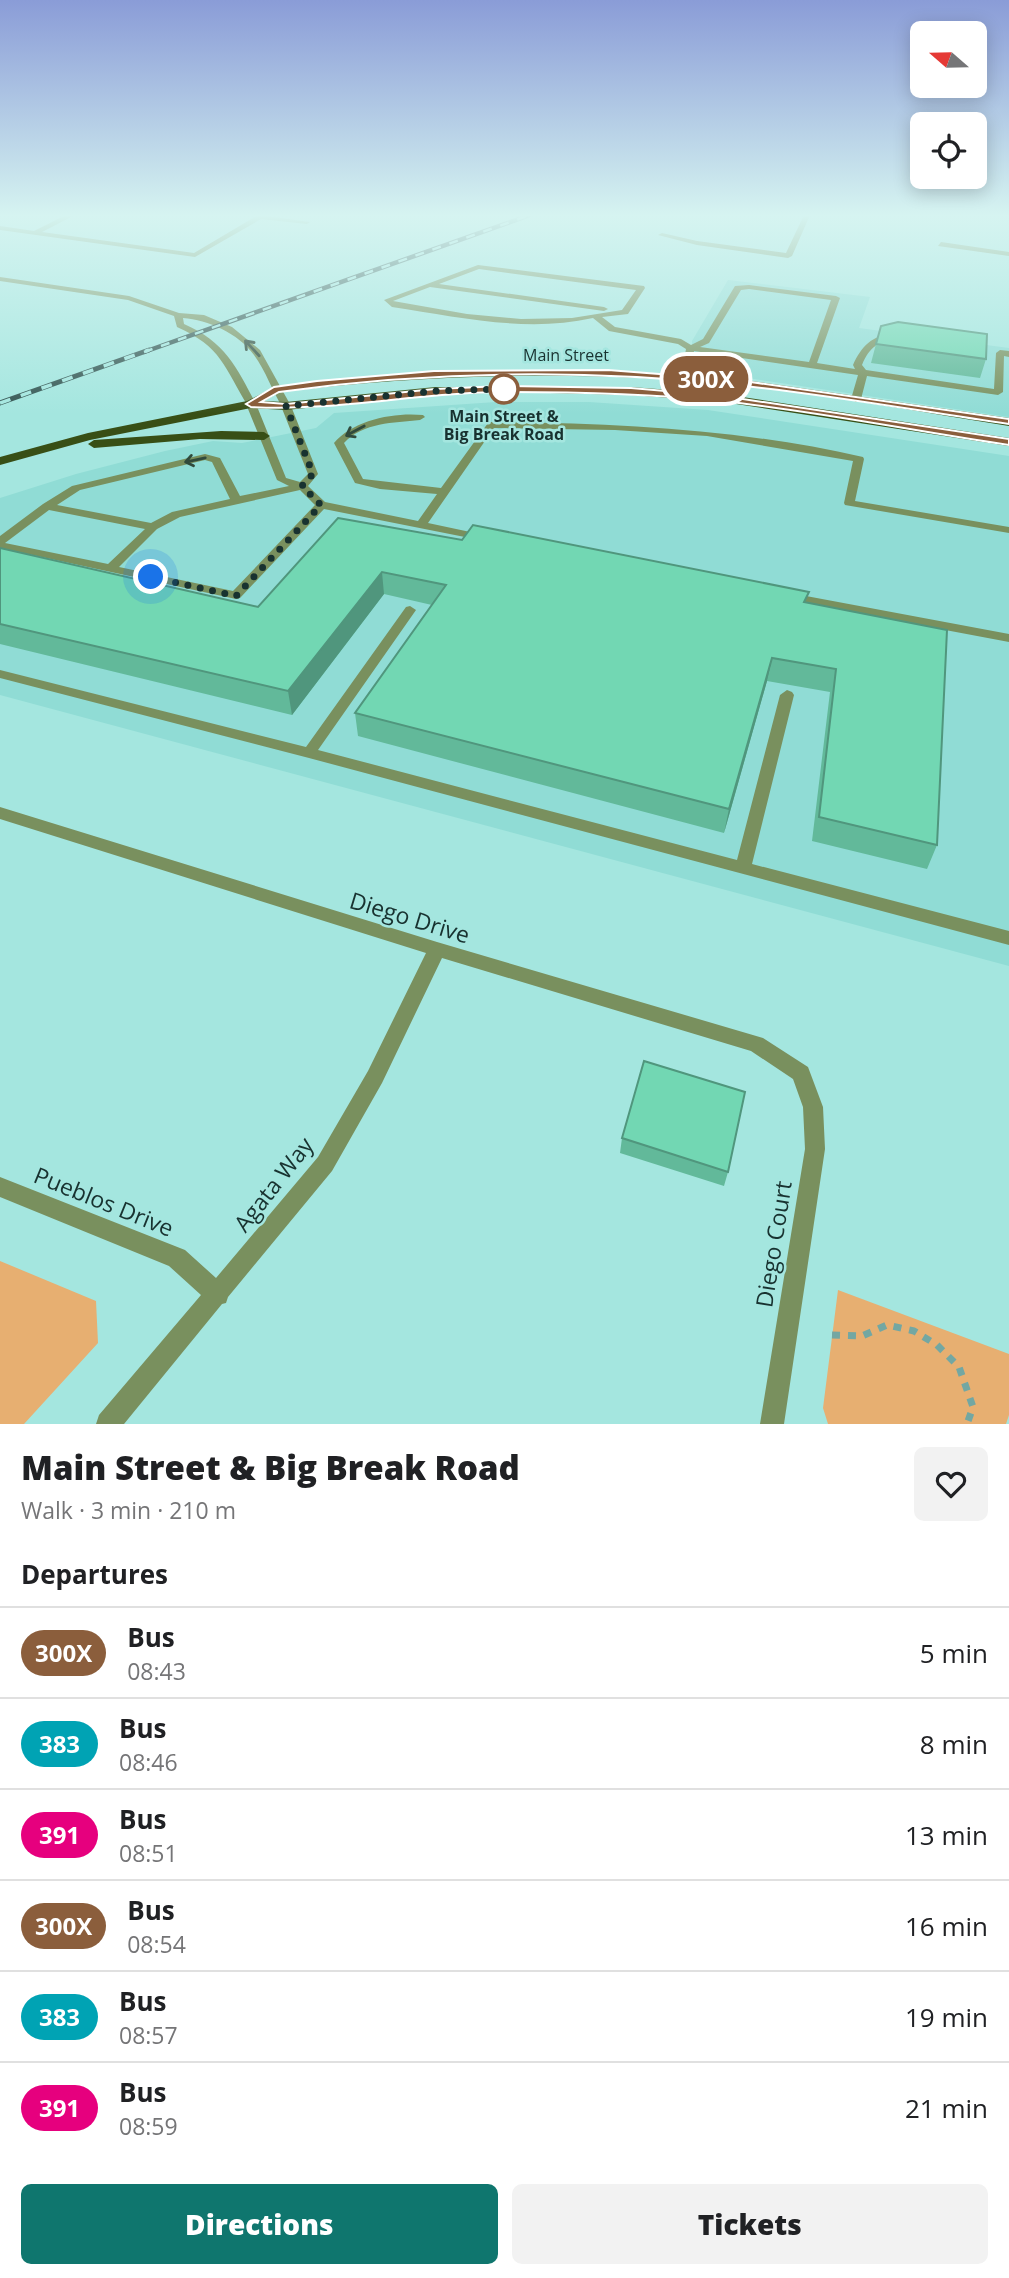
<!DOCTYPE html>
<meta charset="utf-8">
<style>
:root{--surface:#fff;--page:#f2f2f2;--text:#202124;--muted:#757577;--line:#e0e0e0;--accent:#0f766e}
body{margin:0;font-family:"Open Sans",sans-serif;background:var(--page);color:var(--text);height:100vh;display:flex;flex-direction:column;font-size:26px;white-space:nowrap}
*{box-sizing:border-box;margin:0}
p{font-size:23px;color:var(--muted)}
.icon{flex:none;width:38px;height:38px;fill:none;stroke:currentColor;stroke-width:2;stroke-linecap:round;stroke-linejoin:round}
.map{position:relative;height:1424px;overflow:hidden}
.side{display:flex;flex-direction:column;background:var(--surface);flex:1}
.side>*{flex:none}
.badge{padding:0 14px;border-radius:23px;font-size:24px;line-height:46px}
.needle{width:46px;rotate:290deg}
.buttons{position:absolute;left:910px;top:21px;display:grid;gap:14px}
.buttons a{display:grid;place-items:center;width:77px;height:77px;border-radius:10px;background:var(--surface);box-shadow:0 4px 18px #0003;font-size:35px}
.you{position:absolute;width:35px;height:35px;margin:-18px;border:5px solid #fff;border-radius:50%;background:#1a73e8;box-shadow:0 0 0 10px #1a73e833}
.map>.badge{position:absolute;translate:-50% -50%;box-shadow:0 0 0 4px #fff}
h2{padding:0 21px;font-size:26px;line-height:63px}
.round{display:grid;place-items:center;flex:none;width:74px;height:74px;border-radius:10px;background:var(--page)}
.summary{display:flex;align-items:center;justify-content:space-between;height:119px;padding:0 21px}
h1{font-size:33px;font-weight:800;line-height:52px}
.cta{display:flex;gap:14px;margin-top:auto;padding:14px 21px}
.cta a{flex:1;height:80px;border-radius:10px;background:var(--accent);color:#fff;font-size:28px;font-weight:800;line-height:80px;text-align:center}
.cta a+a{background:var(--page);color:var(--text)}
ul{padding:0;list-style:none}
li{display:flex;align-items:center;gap:21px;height:91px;padding:0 21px;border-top:2px solid var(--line)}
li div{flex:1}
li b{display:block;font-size:26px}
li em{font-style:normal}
li .badge{min-width:77px;font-weight:700;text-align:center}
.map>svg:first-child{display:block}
</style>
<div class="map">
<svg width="1009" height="1424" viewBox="0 0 1009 1424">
<rect width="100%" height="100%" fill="#a4e6df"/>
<path fill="#90dcd5" d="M728 280 870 297 859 328 1009 348V417L693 370 692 341Z
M496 402H589L708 410 1009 456V966L0 695V498L76 474 165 451 213 441 242 443 316 428 334 413Z"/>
<path fill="#e7af71" d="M0 1261 96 1301 98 1343 24 1424H0Z
M838 1290 1009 1354V1415L1006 1424H828L823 1408Z"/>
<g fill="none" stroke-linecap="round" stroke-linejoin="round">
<path stroke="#73a7a2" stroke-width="7" stroke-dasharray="8 8" stroke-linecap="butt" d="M832 1335 862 1336 887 1325 914 1331 937 1345 959 1367 973 1407 967 1424"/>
<path fill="#79905e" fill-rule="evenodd" d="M941 242 1009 252V256L938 246Z
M478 265 644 286 645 288 628 314 602 317 615 327 681 339 691 345 703 339 735 286 749 285 836 296 840 298 817 363 855 369 853 365C862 345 874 333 897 335V339C878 342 870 346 862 365L866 370 994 389 996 353 1000 350 1009 351V357L1004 356 1003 392 998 395 867 376 861 399 856 402 851 399 858 375 694 351 691 377 686 380 681 377 686 349 678 344 609 331 593 318C526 333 459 317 392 307L384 300ZM479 269 636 290 622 310 572 318 521 319 467 314 393 301 430 287 604 311 608 309 604 307 439 284ZM749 289 831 300 809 362 700 347 709 343 741 290Z
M248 402 256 404 286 478 300 482 308 474 281 406 286 403 291 406 318 474 308 486 325 502 418 521 437 494 380 489 355 483 334 443C353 420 394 412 423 415L425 417 420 420C393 423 364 422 344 443L363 479 441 488 488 423 491 422C617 423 740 429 863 457L864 459 855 501 1009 527V533L845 505 844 503 853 461 707 436 615 430 494 428 428 523 489 536V540L485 541 324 509 240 598 236 599 0 548V536L43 504 72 486 205 454 220 458 240 496 289 486 277 480 246 404ZM205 460 212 462 230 499 172 512 151 523 57 505 80 490ZM300 490 315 505 233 591 119 567 157 529 180 517ZM49 510 145 529 108 564 5 543Z
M790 593 1009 634V642L786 600 784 597Z
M410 606 416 610 318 750 737 860 780 695 787 690 792 692 794 695 752 864 1009 931V945L309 758 0 678V670L306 747 406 607Z"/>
<path fill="#79905e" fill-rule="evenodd" d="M66 215H75L42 232 194 253 258 215 310 222 307 224 261 219 195 257 0 230V226L34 231Z
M804 215H810L792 256 788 258 697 245 658 235 662 233 697 241 786 253Z
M0 807 437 942 763 1038 808 1067 823 1107 825 1149 784 1424H760L805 1149 803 1107 793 1079 751 1051 442 958 382 1083 332 1171 228 1297 226 1303 222 1304 124 1424H96L99 1415 201 1295 169 1266 0 1197V1177L185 1250 216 1278 318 1157 368 1071 426 953 0 819Z"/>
<path fill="#79905e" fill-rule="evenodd" d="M0 277 129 296 179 313 204 315 232 327 260 350 291 406 283 408C272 391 266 371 254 355 238 333 208 320 183 318L184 324C225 342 236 366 256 404L254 406H248C224 367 222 347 177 327L174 316 128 300 0 281Z"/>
<path fill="#384f16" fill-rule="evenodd" d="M609 370 737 379 1009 418V426C918 412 827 394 736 385 584 370 431 374 280 392L264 401 286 402 435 387H631L723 394 1009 438V446L723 402 631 395 510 392 435 395 286 410 251 408 90 440 0 465V457L88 433 247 401 277 386 434 371Z
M221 431 264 432 270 436 264 440 200 439 94 448 88 444 94 440Z"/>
<g stroke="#345552" stroke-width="4.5">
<path id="rail-far1" d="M144 352 530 215"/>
</g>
<g stroke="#345552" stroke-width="5">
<path id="rail" d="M0 403 149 350"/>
</g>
<use href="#rail-far1" stroke="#a4e6df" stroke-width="2.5" stroke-dasharray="9" stroke-linecap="butt"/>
<use href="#rail" stroke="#a4e6df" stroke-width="3.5" stroke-dasharray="11" stroke-linecap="butt"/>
</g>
<path fill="#62b99a" d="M876 344 986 359 980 378 871 363Z
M338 518 806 603 937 845 927 869 812 841 830 692 767 681 724 833 358 736 355 713 432 605 384 594 292 715 0 644V548L258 607Z
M622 1138 728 1172 724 1186 620 1153Z"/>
<path fill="#50967d" d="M382 572 384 594 292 715 288 691Z
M772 658 767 681 724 833 729 809Z"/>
<path fill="#72d7b3" stroke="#50967d" stroke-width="2" d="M898 322 987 334 986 359 876 344 881 326Z
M338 518 462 540 473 525 809 592 804 602 947 630 937 845 819 817 836 669 772 658 729 809 355 713 446 585 382 572 288 691 0 624V548L258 607Z
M644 1061 745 1092 728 1172 622 1138Z"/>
<defs><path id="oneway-shaft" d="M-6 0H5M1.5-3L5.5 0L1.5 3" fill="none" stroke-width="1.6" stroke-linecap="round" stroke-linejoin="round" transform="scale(1.75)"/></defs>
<g stroke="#304a3c">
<use href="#oneway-shaft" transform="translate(252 348) rotate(-133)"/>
<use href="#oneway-shaft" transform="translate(355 431) rotate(152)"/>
<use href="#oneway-shaft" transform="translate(195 460) rotate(168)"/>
</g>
<linearGradient id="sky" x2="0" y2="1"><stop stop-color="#8a9cd7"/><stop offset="0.52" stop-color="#d6f4f1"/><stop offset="1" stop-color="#d6f4f1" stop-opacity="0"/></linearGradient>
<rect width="1009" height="414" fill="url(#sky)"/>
<path fill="#8b5e3c" stroke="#fff" stroke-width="2" d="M608 370 737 380 1009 419V424C918 411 827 394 735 385 584 369 430 371 279 392L261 402 286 404 435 389 502 386 631 388 723 396 1009 439V445C913 431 817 411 721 401 649 394 576 392 504 392 419 392 335 412 251 407L246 404 274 387 317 381 434 371Z"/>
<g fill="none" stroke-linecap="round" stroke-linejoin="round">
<path stroke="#183230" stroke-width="7" stroke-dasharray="0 12.6" d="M151 577 236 596 321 505 302 486 313 474 286 406 435 391 504 389"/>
</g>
<circle fill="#fff" stroke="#8b5e3c" stroke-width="3.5" cx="504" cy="389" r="14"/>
<g text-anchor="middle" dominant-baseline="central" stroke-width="5" stroke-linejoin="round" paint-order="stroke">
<g font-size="16" fill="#183230" stroke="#a4e6df">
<text x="566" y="355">Main Street</text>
</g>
<g font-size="16" font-weight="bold" fill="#183230" stroke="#a4e6df">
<text x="504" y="416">Main Street &amp;<tspan x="504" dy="18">Big Break Road</tspan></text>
</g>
<g font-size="23" fill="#183230" stroke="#a4e6df">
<text transform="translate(410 917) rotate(17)">Diego Drive</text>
<text transform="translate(273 1184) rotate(-52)">Agata Way</text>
<text transform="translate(104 1201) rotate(22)">Pueblos Drive</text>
<text transform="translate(773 1244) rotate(-81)">Diego Court</text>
</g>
</g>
</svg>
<div class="buttons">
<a><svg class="needle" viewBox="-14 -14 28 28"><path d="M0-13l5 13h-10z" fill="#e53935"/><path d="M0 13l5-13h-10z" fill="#757577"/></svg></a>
<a><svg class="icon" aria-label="locate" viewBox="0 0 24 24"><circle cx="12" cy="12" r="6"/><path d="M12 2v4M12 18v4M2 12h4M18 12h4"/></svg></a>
</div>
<div class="you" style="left:151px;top:577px"></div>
<b class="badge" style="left:706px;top:379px;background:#8b5e3c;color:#fff">300X</b>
</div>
<section class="side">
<div class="summary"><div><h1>Main Street &amp; Big Break Road</h1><p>Walk · 3 min · 210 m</p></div><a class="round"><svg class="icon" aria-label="heart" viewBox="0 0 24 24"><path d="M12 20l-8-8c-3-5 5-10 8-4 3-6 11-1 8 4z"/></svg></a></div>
<h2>Departures</h2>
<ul>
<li><span class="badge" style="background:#8b5e3c;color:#fff">300X</span><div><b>Bus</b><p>08:43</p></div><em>5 min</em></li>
<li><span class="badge" style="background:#00a3b4;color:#fff">383</span><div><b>Bus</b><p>08:46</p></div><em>8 min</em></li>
<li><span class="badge" style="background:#e6007e;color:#fff">391</span><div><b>Bus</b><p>08:51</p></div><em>13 min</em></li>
<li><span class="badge" style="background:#8b5e3c;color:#fff">300X</span><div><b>Bus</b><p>08:54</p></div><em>16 min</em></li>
<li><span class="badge" style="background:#00a3b4;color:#fff">383</span><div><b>Bus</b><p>08:57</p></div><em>19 min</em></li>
<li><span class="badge" style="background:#e6007e;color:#fff">391</span><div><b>Bus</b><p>08:59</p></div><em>21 min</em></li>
</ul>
<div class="cta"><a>Directions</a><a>Tickets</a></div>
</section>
